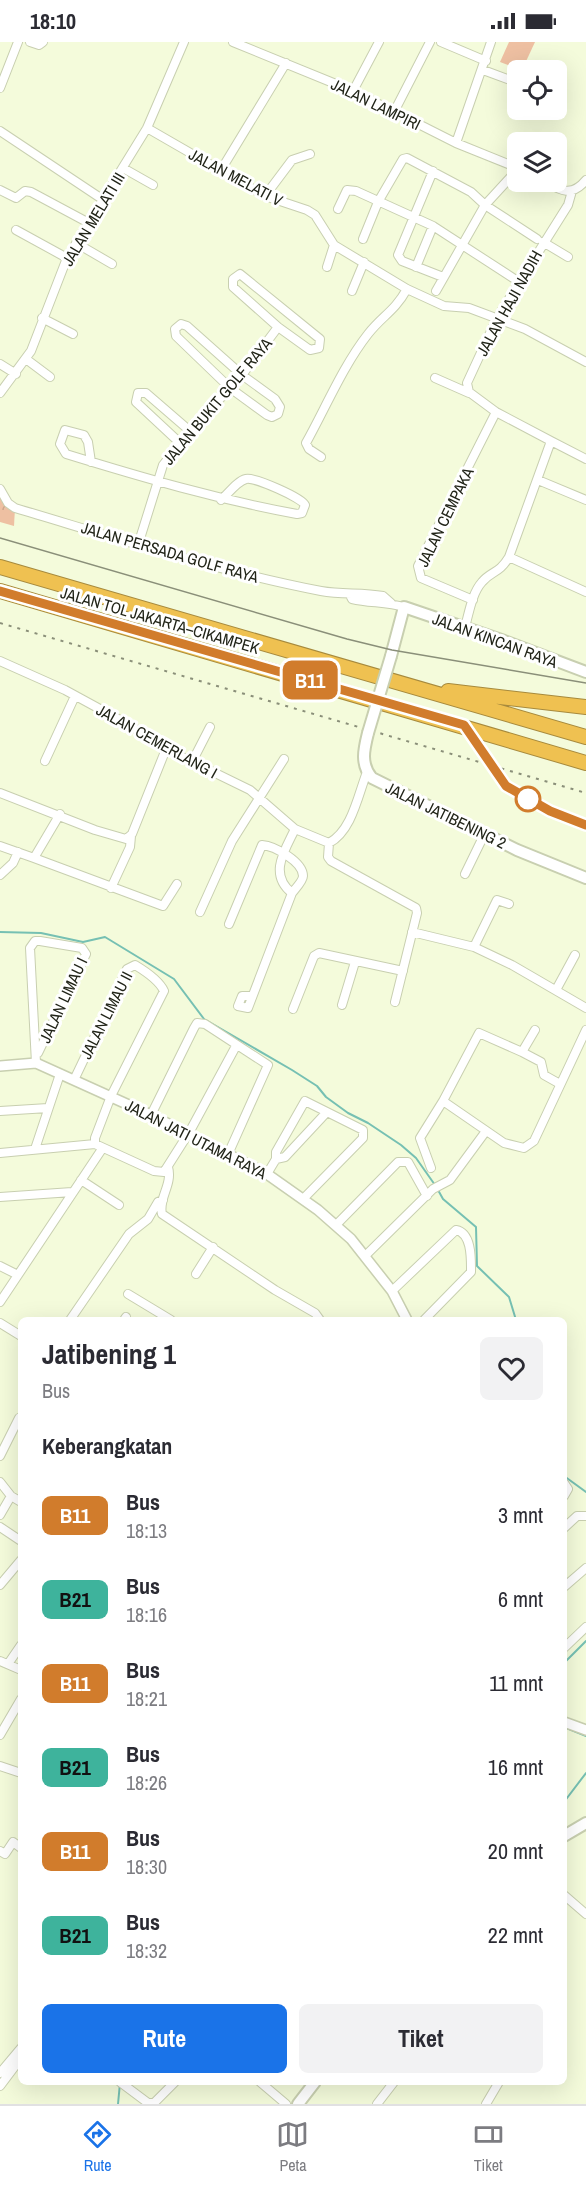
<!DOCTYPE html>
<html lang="id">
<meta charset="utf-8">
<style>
:root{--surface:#fff;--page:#f2f2f3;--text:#2b2b33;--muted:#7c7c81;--line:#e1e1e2;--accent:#1a73e8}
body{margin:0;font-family:"Archivo Narrow",sans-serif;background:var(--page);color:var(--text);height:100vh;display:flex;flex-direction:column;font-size:22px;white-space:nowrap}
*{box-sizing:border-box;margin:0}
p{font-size:20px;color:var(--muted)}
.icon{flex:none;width:33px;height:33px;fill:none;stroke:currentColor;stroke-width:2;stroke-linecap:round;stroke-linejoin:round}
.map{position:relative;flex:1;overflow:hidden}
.panel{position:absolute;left:18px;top:1275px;width:549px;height:768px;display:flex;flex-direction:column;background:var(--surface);border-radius:9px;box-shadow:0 6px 24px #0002}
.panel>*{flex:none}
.badge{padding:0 12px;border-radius:9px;font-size:21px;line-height:39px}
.fabs{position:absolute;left:507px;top:18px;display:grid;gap:12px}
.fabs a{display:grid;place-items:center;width:60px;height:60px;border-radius:9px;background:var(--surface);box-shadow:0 6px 24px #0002;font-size:30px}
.map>.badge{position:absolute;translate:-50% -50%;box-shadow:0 0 0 3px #fff}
h2{padding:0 24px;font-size:22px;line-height:54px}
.round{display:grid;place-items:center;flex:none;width:63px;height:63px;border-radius:9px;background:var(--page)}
.headline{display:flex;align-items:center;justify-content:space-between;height:102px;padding:0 24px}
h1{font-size:28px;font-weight:800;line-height:45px}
.button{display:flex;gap:12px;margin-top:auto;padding:12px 24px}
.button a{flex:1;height:69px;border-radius:9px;background:var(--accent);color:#fff;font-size:24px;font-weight:800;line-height:69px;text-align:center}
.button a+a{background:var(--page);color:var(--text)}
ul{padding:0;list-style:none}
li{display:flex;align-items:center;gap:18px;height:84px;padding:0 24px}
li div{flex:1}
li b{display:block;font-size:22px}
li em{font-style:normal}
li .badge{min-width:66px;font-weight:700;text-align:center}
.status{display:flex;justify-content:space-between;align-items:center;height:42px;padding:0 30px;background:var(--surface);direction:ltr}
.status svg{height:16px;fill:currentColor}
.tab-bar{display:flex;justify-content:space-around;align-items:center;height:84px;border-top:2px solid var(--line);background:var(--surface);font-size:16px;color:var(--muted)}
.tab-bar a{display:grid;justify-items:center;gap:3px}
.tab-bar .current{color:var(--accent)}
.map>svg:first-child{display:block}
</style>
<div class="status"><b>18:10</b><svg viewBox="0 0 49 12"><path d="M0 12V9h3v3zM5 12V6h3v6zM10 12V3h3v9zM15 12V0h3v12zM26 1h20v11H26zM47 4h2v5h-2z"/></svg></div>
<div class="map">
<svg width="586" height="2062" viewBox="0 0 586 2062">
<defs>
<pattern id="park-crowns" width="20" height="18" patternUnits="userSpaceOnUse" patternTransform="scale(1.5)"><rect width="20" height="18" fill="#eec0a2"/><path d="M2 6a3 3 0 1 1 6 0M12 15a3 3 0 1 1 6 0" fill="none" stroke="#cca58b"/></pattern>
</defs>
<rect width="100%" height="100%" fill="#f4fbdb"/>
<path fill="url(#park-crowns)" d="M0 447 15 466 14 484 0 480Z"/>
<path fill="#eec0a2" d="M509 0H535L522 28 500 20Z"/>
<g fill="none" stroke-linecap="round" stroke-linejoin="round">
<path stroke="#76c0b3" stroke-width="2" d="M0 890 41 891 83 900 105 895 174 937 204 977 292 1028 317 1044 326 1055 348 1071 368 1081 401 1103 416 1116 435 1143
M438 1148 443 1157 476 1185 477 1224 509 1255 516 1278
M564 1434 586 1450
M564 1621 586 1599
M564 1685 586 1694
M564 1760 586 1731
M118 2062 120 2041"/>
<g stroke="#c8cfb0" stroke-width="10">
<path id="minor" d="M30 0 39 3 43 0
M233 0 353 49 456 101 518 126
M441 0 486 19
M483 28 518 41
M0 46 18 0
M353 49 379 0
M394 70 430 0
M147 86 265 154 307 168 315 173 334 203 407 247 444 264 469 266 525 287 586 320
M0 89 102 157
M456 101 491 0
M123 126 153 143
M221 128 286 21
M433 129 398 213 402 219 443 235
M545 140C561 149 572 155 586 138
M0 148 16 156 25 149 31 150 87 180
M265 154 292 118 310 112
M338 167 347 148 356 149 433 184 513 236
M16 188 67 216
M363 197 378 160 403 117 407 116 471 150 485 163 537 197
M543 200 568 215
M76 201 112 222
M327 225 334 203
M416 225 433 184
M240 232 320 297 319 306 310 308 278 285 233 245V237Z
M352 249 364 220
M436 249 485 163 518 127
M42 276 73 292
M181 282 187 284 242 333 275 357 280 365 278 372 272 375 267 373 230 346 176 294 175 287Z
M26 317 50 335
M0 322 16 332
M435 336 469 351
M0 351 31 309 67 216 147 86 184 0
M551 399 586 417
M180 401 136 360 138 351H146L190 389
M321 415 309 407 306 401C326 365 343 324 368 292 383 273 394 270 407 247
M91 420 88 400 84 393 65 388 60 402 66 412C144 436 216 457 297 472L302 471 305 463C302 456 255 435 246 437 237 439 228 452 221 458
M538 438 586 458
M0 447 8 461 15 466C116 496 217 529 321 549 343 553 361 550 383 554L391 561
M138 503 163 423 190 389 242 333 278 285
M509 515 586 550
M350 553 352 557C370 561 387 560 404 565
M473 558 421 536 418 524 496 370
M465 585C469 571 472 551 482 540 491 529 499 532 509 515L551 399 496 370 469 350 467 341 497 276 568 163 572 149
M0 619 65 648 131 684 166 707 250 748 295 787 329 801
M45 719 75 654
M192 720 210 685
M0 751 95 788 126 797 132 792 166 707
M329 801 328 815 331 819 416 866 417 871 395 960
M329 801C352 789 358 753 367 730
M0 804 34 816 60 772
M34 816 163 864 177 842
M465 832 485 791
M0 833 13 821 18 810
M111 846 130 805 131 794
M200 870 232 799 284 717
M229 882 262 803C275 804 303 820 303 834 303 839 295 847 292 851
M412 890 474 905 512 923 586 966
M474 905 497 858 509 862
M556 948 575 913
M252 954H242L238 964 248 966 292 851C268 832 285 808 295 787
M342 963 355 920
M293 967 314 914 319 911 403 929
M535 988 522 1010 541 1020 544 1033 560 1042
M522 1010 479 991 443 1059 504 1101 524 1106 534 1099 586 988
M36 1021 30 906 35 899H40L82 906 86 912 38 1011
M74 1038 127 927 135 923C145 929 159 938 164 949L111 1054 95 1096V1102
M0 1069 48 1066
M151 1073 194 986 197 981 205 982 268 1023 229 1110
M95 1102 154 1129 164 1130 190 1089 236 1004
M35 1107 60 1032
M0 1111 95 1102
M276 1117V1110L305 1059 363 1088V1096L303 1157
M168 1125C173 1143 158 1156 162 1172L275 1248 315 1271 320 1278
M431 1126 420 1096 443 1059
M267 1132 276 1117 285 1115 326 1071
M81 1138 119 1163
M0 1155 72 1150
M336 1183 398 1120H408L427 1154
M365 1214 433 1147 450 1138 486 1089
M0 1224 18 1233
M196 1232 213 1205
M392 1249 456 1188C472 1191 471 1217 471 1230L424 1278
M128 1252 171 1278
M0 1260 102 1107
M70 1278 129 1192 148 1177 158 1160 163 1158
M124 1278 126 1275
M0 1281 21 1294
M0 1414 19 1376
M0 1440 11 1454
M564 1441 568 1447 564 1454
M11 1454 21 1460
M0 1473 11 1454
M0 1485 21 1499
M564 1486 577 1474H586
M0 1543 21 1518
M564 1545 586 1526
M564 1606 586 1585
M0 1619 21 1628
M8 1622 21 1603
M0 1693 21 1657
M0 1724 21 1731
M0 1809 5 1812 13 1800 21 1806
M564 1853 586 1872
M0 2031 21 2006
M120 2040 148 2061H154L175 2040
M260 2040 286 2062
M0 2044 21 2016
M377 2062 394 2040
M486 2062 499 2040"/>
</g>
<g stroke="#c8cfb0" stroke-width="12">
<path id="tertiary" d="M0 1024 36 1021 151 1073 267 1132 318 1168 351 1197 392 1249 407 1278
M564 1680 586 1688"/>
</g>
<g stroke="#c8cfb0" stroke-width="14">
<path id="secondary" d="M391 614 404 565 504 599 586 630
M368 691C364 707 360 722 372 736L517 808 586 836
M564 1794 586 1781
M298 2062 315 2040"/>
</g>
<g stroke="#a78a3d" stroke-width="16">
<path id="motorway" d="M0 525 586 695
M0 549 586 721
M448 649 586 665"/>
</g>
<use href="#minor" stroke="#fff" stroke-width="8"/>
<use href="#tertiary" stroke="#fff" stroke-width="9"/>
<use href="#secondary" stroke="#fff" stroke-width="10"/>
<use href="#motorway" stroke="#efc151" stroke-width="14"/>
<path stroke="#8a8f79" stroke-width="1.5" d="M0 496 347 597 392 608 586 641"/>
<path stroke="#8a8f79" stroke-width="2" stroke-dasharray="3 6" stroke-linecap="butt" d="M0 581 586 751"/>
<g stroke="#c8cfb0" stroke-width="14" stroke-linecap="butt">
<path id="secondary-bridge" d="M368 691 391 614"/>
</g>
<use href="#secondary-bridge" stroke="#fff" stroke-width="10"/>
</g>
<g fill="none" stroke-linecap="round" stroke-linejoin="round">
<g stroke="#fff" stroke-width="14">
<path id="line" d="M0 549 464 683 506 744 550 769 586 783"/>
</g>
<use href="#line" stroke="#d17c2c" stroke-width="9"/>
</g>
<circle fill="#fff" stroke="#d17c2c" stroke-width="3" cx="528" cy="757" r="12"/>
<g text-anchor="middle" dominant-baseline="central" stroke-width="6" stroke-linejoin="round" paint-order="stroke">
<g font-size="16" fill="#212418" stroke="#fff">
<text transform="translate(376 62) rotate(26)">JALAN LAMPIRI</text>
<text transform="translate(236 135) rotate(28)">JALAN MELATI V</text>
<text transform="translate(93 177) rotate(-59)">JALAN MELATI III</text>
<text transform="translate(509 261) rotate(-61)">JALAN HAJI NADIH</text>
<text transform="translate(217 359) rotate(-50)">JALAN BUKIT GOLF RAYA</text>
<text transform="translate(445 475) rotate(-64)">JALAN CEMPAKA</text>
<text transform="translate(170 510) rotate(16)">JALAN PERSADA GOLF RAYA</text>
<text transform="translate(160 578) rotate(16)">JALAN TOL JAKARTA–CIKAMPEK</text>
<text transform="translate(495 598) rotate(20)">JALAN KINCAN RAYA</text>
<text transform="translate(157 699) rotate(29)">JALAN CEMERLANG I</text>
<text transform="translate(446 773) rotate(26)">JALAN JATIBENING 2</text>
<text transform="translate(63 958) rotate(-65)">JALAN LIMAU I</text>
<text transform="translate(106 973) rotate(-63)">JALAN LIMAU II</text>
<text transform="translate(196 1097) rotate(27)">JALAN JATI UTAMA RAYA</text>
</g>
</g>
</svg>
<div class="fabs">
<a><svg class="icon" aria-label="locate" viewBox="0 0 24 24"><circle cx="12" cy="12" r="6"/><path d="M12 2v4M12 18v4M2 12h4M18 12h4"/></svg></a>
<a><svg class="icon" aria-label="layers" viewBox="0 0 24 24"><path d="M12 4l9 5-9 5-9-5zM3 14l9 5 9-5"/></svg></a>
</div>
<b class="badge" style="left:310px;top:638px;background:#d17c2c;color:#fff">B11</b>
<section class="panel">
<div class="headline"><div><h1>Jatibening 1</h1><p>Bus</p></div><a class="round"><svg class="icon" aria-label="heart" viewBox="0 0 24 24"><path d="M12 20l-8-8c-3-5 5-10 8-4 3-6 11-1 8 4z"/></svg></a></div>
<h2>Keberangkatan</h2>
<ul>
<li><span class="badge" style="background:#d17c2c;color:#fff">B11</span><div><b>Bus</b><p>18:13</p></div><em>3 mnt</em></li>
<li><span class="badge" style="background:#3eb39c;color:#111">B21</span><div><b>Bus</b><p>18:16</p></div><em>6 mnt</em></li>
<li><span class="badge" style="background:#d17c2c;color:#fff">B11</span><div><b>Bus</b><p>18:21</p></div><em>11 mnt</em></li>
<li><span class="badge" style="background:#3eb39c;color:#111">B21</span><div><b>Bus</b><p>18:26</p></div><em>16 mnt</em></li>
<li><span class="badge" style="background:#d17c2c;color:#fff">B11</span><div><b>Bus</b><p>18:30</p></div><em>20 mnt</em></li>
<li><span class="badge" style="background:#3eb39c;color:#111">B21</span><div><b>Bus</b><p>18:32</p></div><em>22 mnt</em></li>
</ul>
<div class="button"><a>Rute</a><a>Tiket</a></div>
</section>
</div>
<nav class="tab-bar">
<a class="current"><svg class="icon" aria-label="directions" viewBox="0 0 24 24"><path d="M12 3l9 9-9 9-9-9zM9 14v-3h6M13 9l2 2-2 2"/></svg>Rute</a>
<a><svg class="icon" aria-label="map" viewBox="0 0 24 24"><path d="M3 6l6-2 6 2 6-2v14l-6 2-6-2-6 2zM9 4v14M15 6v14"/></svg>Peta</a>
<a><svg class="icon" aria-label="tickets" viewBox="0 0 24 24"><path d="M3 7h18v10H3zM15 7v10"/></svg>Tiket</a>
</nav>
